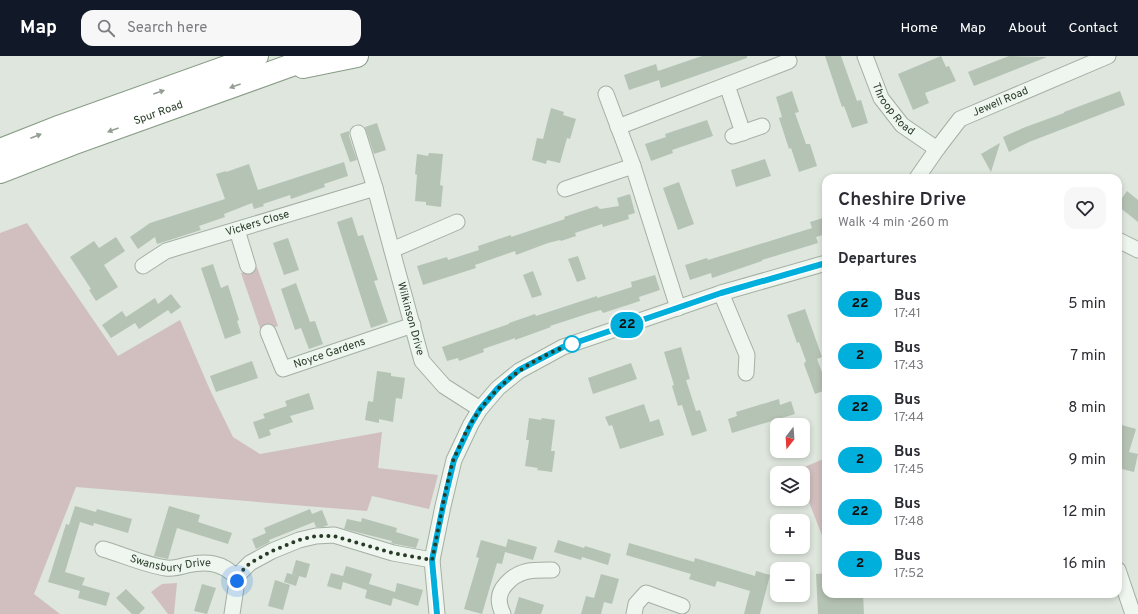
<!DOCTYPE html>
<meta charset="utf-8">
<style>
:root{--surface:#fff;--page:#f7f7f7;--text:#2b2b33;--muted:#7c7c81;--accent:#111827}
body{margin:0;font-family:Overpass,sans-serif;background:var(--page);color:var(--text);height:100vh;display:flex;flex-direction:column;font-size:15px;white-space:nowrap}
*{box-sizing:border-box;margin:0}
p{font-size:13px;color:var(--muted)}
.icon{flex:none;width:22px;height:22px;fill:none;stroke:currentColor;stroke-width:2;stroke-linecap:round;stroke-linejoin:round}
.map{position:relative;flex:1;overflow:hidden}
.drawer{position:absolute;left:822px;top:118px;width:300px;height:424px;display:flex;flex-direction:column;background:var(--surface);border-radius:12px;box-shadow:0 2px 6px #0003}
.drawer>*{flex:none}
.badge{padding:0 8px;border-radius:13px;font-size:14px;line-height:26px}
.needle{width:26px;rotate:197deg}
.fabs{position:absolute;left:770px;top:362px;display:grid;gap:8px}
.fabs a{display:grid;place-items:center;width:40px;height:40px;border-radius:8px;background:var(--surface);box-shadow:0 2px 6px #0003;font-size:20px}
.you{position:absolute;width:20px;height:20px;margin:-10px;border:3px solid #fff;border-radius:50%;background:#1a73e8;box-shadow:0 0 0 6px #1a73e833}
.map>.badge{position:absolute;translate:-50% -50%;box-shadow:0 0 0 2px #fff}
h2{padding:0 16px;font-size:15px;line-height:36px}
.round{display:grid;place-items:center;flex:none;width:42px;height:42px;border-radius:12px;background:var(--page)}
.overview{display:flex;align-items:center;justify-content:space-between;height:68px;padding:0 16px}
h1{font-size:19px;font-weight:600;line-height:30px}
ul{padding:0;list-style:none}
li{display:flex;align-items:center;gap:12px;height:52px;padding:0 16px}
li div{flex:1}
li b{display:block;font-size:15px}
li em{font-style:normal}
li .badge{min-width:44px;font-weight:700;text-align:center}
header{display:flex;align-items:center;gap:24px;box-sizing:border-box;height:56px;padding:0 20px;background:var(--accent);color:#fff}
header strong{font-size:19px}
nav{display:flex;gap:22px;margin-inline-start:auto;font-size:14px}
.search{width:280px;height:36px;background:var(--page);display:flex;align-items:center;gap:10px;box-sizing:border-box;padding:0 14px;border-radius:12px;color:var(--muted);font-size:15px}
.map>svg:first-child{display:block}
</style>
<header>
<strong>Map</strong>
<div class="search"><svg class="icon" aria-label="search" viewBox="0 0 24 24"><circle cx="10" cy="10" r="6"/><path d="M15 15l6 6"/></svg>Search here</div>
<nav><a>Home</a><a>Map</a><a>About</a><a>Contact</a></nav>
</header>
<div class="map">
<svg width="1138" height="558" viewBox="0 0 1138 558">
<rect width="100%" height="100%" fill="#dee6dd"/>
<path fill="#d0bfbe" d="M27 167 118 300 180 264 210 334 233 381 260 398 382 376 378 412 438 419 429 453 372 440 367 455 76 431 34 538 60 558H0V177Z
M257 211 278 270 261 275 241 217Z
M826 402V490L803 430V417H798L797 414Z
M177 527 174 558H168L151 536 162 528Z"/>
<path fill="#b5c3b4" d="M702 0H747V2L661 32 659 24 629 34 624 19 656 8 658 15Z
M825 0H841L857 45 861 44 868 67 852 72 844 50 842 51Z
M941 0 946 11 949 10 956 25 925 37 929 47 913 54 898 18Z
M1009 0 1047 1 974 30 968 16Z
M792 35 799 56 795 57 806 88H810L817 110 799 116 791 92 789 93 779 62 782 61 776 41Z
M1120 35 1125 49 1029 86 1009 96 1003 81 1023 72 1064 57V56Z
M551 52 564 56 563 59 576 63 570 83 567 82 560 107 547 104 546 108 532 104 537 82 543 83Z
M707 64 713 80 672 94 673 97 651 105 645 88 666 81 665 78Z
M377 67 386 94 374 98 365 71Z
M349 75V80L357 104 350 106 340 78Z
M1000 87 991 116 981 98Z
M429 97 443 98 440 129 443 130 441 151 426 149V146L415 145 417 119 415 118 417 98 428 100Z
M765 103 771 120 736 131 731 114Z
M344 106 348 120 324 128 325 131 291 143 290 139 263 148 264 150 254 153 252 147 224 158 225 161 199 170 201 174 157 188 155 181 138 193 130 181 150 167 225 143 216 118 226 115V116L249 108 258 134Z
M679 126 694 168 678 174 663 132Z
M1127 135 1138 144V166L1118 150V148Z
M630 138 635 157 628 159 629 163 603 171 602 168 575 177 576 180 561 185 560 184 548 187 516 199 515 195 475 209 476 212 423 229 417 210 447 201 448 204 479 194 478 190 511 179V181L565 163 564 161 597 150 600 153 619 150 617 142Z
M352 161 358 180 363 179 378 224 374 225 388 266 371 272 337 166Z
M826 161V178L816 181 818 187 762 204V205L712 222 711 217 690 224 685 209 707 202 708 204 812 172 810 166Z
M116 181 125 195 104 209 118 231 96 245 89 234 91 233 70 201 94 185 99 192Z
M288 182 299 214 284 219 273 187Z
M578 200 586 223 577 226 568 203Z
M213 208 221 232 228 229 239 264 237 265 241 277 225 283 201 212Z
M533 215 542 239 532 242 523 219Z
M655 219 660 234 639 241 640 245 603 257 601 254 590 257 550 270 551 271 515 284V282L483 293 484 296 459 305 458 302 447 305 442 291 509 268V267L535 258 536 260 597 240V242L632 231 631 226Z
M296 227 310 266 315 265 323 288 309 293 301 272 295 274 281 233Z
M171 238 181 251 171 258 168 254 139 273 135 267 111 282 102 269 122 255 126 261 155 242 158 248Z
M805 253 822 301 817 303 826 327V334L815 338 804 308 806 305 799 286 797 287 787 259Z
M681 291 690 323 686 324 696 355 700 354 707 375 692 380 682 349 678 350 672 330 674 329 664 296Z
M252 305 258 322 216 336 210 320Z
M631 307 637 323 593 338 588 322Z
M377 315 391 317V320L405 322 402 343 396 342 393 366 379 363V367L365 364 368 345 373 346Z
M309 337 314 353 290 360 293 366 269 374 271 379 259 383 253 366 265 362 263 358 287 350 285 345Z
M779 343 780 349 791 345 795 358 732 377 728 363 737 360 736 356Z
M644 348 650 366 659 363 664 379 620 393 612 369 609 370 605 361Z
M529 362 541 364 542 362 555 364 551 395H555L552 416 537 414 538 412 525 410 529 384H526Z
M1118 368 1136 373 1129 396 1138 398 1134 416 1118 412Z
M75 450 96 456 97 453 132 463 128 477 94 467 93 470 80 466 65 516 85 522 82 529 110 537 106 550 78 542 80 535 48 526 66 468 69 469Z
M169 450 200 459 198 466 232 477 228 488 177 472 168 503 154 500Z
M310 453 312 458 322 454 328 469 323 471H316L314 466 269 484 270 486 256 493 252 483 266 477 264 472Z
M362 462 397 472 396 476 419 483 416 492 395 488 391 487 392 485 344 473 347 463 361 466Z
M508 483 537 491 533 504 505 496 502 508 497 507 482 558 464 553 479 502 476 501 481 484 506 491Z
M558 484 584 492 585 490 611 498 608 509 582 501 581 504 554 496Z
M629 487 694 506 695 502 755 520 756 515 770 519 760 558H744L750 535 717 525 715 531 689 523 691 518 626 499Z
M296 504 310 508 306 522 292 518Z
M346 510 372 518 369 528 395 536 397 527 423 534 418 550 393 542 391 550 365 542 367 534 343 526 341 534 327 530 331 517 343 520Z
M287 517 299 520 296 530 284 526Z
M826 517V538H863L864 558H818L816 518Z
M601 518 619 523 612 548 604 546 601 558H581L586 540 594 542Z
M275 524 290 529 283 554 268 550Z
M202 528 216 532 207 558 194 555Z
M126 533 145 552 139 558H132L116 542Z
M519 541 544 549 541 558H514Z"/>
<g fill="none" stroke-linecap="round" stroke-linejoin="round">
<g stroke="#a4b0a3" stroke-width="17">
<g id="minor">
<path id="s1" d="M865 0 881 42 902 69 937 93"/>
<path d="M727 29 743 77"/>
<path d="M606 38 633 110 678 252"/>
<path d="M618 71 789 5"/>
<path id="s2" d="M358 77 375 132 422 305 444 330 480 353"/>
<path d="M733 80 762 70"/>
<path id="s3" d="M917 122 937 93 960 63 1108 0"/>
<path d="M565 133 633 110"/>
<path d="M237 174 248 210"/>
<path d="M1118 184 1138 194"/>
<path d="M392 194 457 166"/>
<path id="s4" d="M143 210 166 195 375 132"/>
<path d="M721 237 747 299 746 317"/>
<path id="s5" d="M268 276 283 313 413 269"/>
<path id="s6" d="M103 493C124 499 145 509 166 512 173 513 180 511 187 509 206 505 222 506 236 521L250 507 272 495 299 484 316 480 334 479 393 497 432 504"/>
<path d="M1118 514 1133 558"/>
<path d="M232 558 237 525 236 521"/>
<path d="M437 558 432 504 443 450 454 404 471 368 480 353 498 332 519 315 563 291 721 237 826 207"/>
<path d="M503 558C498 547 497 538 506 528 519 513 533 514 552 514"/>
<path d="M634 558 636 548 646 537 682 550"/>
</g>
</g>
<g stroke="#879c85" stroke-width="24">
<g id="trunk">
<path d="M303 11 357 0"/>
<path d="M0 94 61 70 257 0"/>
<path id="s7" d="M0 116 72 88 317 0"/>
</g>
</g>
<use href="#minor" stroke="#eff5ef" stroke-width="15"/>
<use href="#trunk" stroke="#fff" stroke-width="22"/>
</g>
<defs><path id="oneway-solid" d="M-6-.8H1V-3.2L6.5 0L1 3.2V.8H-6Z"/></defs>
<g fill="#949e93">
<use href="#oneway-solid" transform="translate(235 30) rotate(160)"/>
<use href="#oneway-solid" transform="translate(159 36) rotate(-19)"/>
<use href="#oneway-solid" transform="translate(113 74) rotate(160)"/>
<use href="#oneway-solid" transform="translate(36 80) rotate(-21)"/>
</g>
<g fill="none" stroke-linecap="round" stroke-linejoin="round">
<g stroke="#fff" stroke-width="9">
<path id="line" d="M437 558 432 504 443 450 454 404 471 368 480 353 498 332 519 314 563 291 721 237 826 207"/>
</g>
<use href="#line" stroke="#00afdb" stroke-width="6"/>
<path stroke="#283c27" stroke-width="4" stroke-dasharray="0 7.2" d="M237 525 236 521 250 507 272 495 299 484 316 480H334L393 497 432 504C439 471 444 437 453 405 456 397 461 388 464 380 488 332 527 303 578 286L572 288"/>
</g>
<circle fill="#fff" stroke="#00afdb" stroke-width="2" cx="572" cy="288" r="8"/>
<g text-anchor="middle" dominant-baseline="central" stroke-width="3" stroke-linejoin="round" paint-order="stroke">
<g font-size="11" fill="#283c27" stroke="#edf4ec">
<text stroke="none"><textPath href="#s3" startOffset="117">Jewell Road</textPath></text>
<text stroke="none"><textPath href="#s1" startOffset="61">Throop Road</textPath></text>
<text stroke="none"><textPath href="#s7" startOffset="169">Spur Road</textPath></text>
<text stroke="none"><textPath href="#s4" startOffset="123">Vickers Close</textPath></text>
<text stroke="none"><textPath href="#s2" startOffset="193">Wilkinson Drive</textPath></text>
<text stroke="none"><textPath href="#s5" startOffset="89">Noyce Gardens</textPath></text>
<text stroke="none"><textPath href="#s6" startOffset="70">Swansbury Drive</textPath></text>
</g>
</g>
</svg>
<div class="fabs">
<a><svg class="needle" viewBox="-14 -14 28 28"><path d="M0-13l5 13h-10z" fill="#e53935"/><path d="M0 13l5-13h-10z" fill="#7c7c81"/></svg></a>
<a><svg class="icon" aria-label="layers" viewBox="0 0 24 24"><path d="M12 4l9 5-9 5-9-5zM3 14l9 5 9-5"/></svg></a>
<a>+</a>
<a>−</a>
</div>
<div class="you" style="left:237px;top:525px"></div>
<b class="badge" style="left:627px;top:269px;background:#00afdb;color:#111">22</b>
<section class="drawer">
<div class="overview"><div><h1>Cheshire Drive</h1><p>Walk · 4 min · 260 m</p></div><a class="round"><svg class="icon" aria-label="heart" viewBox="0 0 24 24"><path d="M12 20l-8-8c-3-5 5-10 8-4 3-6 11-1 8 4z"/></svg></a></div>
<h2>Departures</h2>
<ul>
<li><span class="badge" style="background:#00afdb;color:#111">22</span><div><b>Bus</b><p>17:41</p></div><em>5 min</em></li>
<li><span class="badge" style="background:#00afdb;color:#111">2</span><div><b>Bus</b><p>17:43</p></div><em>7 min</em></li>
<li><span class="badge" style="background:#00afdb;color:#111">22</span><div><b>Bus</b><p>17:44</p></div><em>8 min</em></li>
<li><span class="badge" style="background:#00afdb;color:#111">2</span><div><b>Bus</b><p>17:45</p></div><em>9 min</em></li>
<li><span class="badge" style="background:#00afdb;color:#111">22</span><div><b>Bus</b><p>17:48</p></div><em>12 min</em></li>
<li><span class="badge" style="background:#00afdb;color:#111">2</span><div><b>Bus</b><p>17:52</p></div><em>16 min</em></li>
</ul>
</section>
</div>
